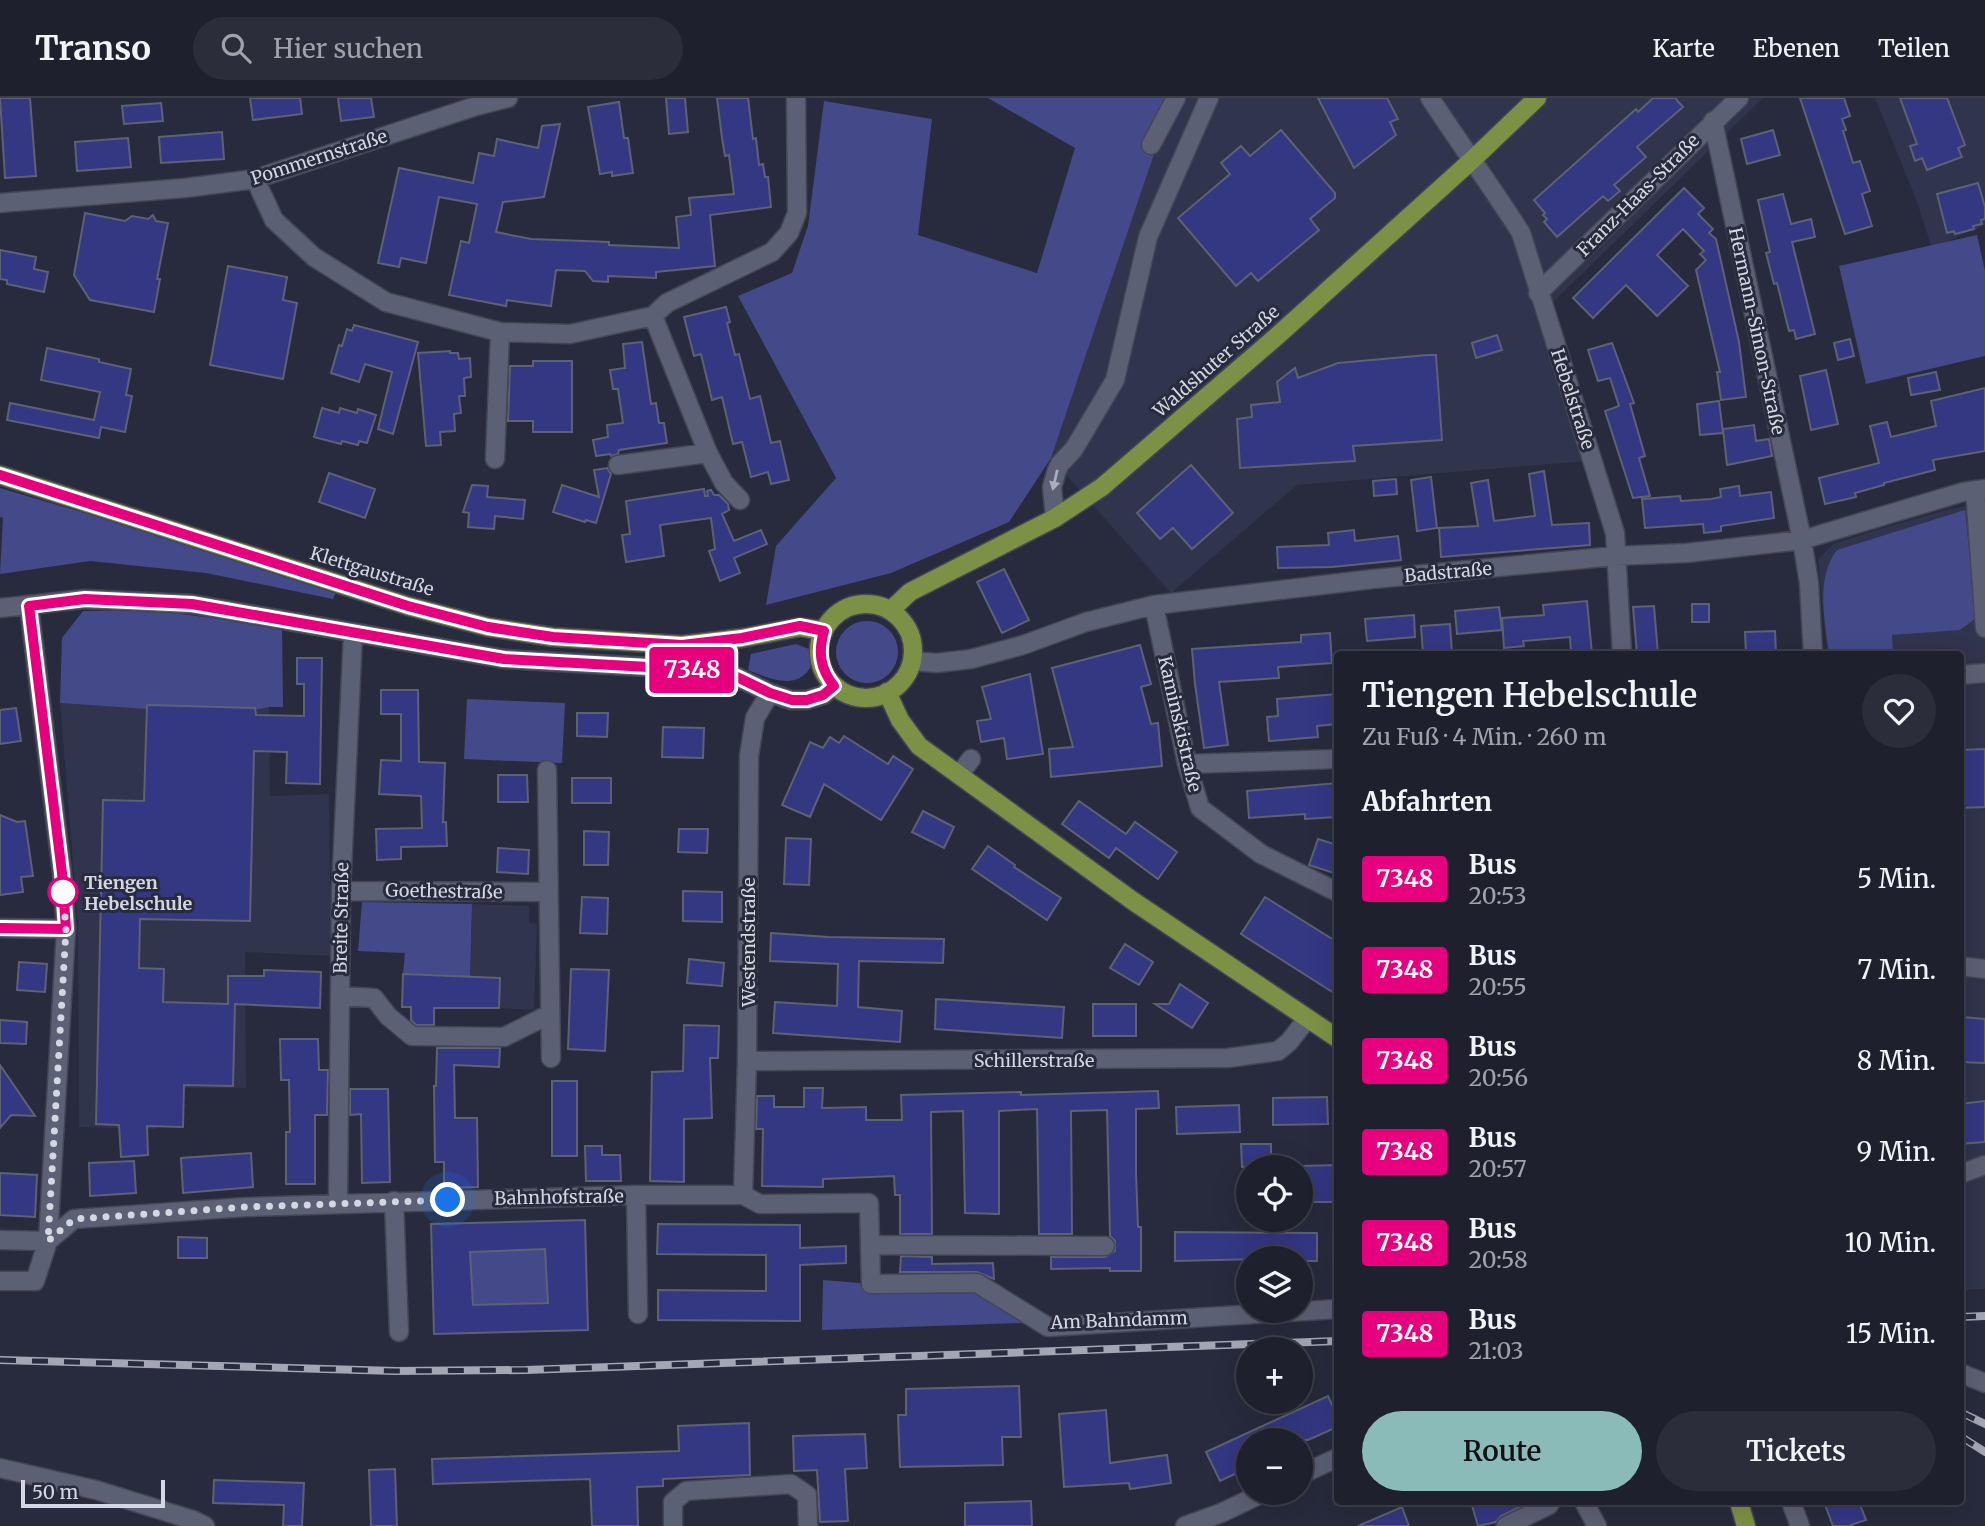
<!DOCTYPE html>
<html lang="de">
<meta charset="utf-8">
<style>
:root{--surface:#1e202e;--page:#2b2d3a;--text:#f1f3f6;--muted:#a1a3aa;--line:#3c3e4a;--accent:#8bbbb9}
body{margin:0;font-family:Merriweather,serif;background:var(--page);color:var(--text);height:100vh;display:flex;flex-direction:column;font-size:26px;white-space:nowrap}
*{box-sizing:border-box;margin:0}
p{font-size:23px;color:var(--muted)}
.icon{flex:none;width:38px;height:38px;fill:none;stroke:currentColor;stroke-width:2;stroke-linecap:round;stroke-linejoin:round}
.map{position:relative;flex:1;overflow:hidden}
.side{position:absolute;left:1334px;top:553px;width:630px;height:854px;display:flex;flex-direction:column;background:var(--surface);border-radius:7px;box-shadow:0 7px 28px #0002,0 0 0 2px var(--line)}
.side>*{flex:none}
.badge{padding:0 14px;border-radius:5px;font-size:24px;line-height:46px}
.fabs{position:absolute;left:1236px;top:1057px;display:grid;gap:14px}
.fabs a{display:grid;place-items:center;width:77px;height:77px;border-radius:50%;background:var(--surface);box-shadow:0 7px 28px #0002,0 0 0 2px var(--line);font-size:35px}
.scale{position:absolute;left:21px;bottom:18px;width:144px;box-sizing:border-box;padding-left:7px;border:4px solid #d4d6e2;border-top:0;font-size:19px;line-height:24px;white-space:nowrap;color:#d4d6e2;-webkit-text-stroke:5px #282b3d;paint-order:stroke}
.you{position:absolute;width:35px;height:35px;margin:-18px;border:5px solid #fff;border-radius:50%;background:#1a73e8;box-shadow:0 0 0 10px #1a73e833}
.map>.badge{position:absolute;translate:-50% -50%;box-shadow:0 0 0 4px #fff}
h2{padding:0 28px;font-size:26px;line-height:63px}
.round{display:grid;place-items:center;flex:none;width:74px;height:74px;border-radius:37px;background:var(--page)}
.overview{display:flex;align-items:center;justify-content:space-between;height:119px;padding:0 28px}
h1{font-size:33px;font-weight:600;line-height:52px}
.action{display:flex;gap:14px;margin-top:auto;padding:14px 28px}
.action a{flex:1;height:80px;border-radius:42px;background:var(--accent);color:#111;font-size:28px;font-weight:600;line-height:80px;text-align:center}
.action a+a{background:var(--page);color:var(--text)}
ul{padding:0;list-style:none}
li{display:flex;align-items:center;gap:21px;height:91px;padding:0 28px}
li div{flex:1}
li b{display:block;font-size:26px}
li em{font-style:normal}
li .badge{min-width:77px;font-weight:700;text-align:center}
header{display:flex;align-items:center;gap:42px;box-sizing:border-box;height:98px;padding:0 35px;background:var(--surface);border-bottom:2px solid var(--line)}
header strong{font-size:33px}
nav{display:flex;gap:38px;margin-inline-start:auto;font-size:24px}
.search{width:490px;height:63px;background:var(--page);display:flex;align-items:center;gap:18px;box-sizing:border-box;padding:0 24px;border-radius:38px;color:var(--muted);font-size:26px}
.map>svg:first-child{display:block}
</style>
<header>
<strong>Transo</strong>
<div class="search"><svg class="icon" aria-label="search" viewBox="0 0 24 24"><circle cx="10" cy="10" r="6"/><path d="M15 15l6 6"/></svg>Hier suchen</div>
<nav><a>Karte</a><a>Ebenen</a><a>Teilen</a></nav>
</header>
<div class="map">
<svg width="1985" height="1428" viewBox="0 0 1985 1428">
<rect width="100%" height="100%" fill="#282b3d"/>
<path fill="#30344c" d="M1173 0H1763L1549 208 1587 363 1297 387 1171 495 1051 360Z
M1875 0H1985V127L1932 150 1916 101Z
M1985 405V1191L1960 1192V556H1827L1818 461 1833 446 1870 434 1942 413Z
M60 605 146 611 147 607 269 609 270 698 329 696 331 858 245 854 246 990H158L156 1031 79 1029 78 827Z
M472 806 529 808V825L537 826 534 912 499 910 500 881 470 879Z"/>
<path fill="#444a89" d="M988 0H1167L1169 12 1051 360 1009 424 891 475 766 507 776 448 836 380 738 198 792 175 808 128 824 3 932 21 918 137 1037 175 1075 50Z
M1977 137 1985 173V258L1866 286 1839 168Z
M0 390 338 490 333 501 206 475 90 463 0 476 3 420 0 419Z
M1965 412 1976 520 1960 532 1892 537 1893 556H1829C1825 522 1815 481 1837 452Z
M83 513H158L282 529 283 609H269L255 612 254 610 147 607V611L60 605 62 540Z
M836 554a31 31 0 1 1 62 0a31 31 0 1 1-62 0Z
M796 546 809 551 813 564C800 594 773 582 748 572L751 556Z
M467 601 565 605 562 665 464 661Z
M362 804 472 806 470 879 403 876 405 855 358 853Z
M545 1142 548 1211 473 1214 470 1144Z
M823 1182 871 1186 977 1185 1017 1210 1021 1225 822 1232Z"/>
<path fill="#343782" stroke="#5d6175" stroke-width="2" fill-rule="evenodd" d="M0 0H30L36 78 5 80Z
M250 0H300L302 16 253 22Z
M338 0H371L374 19 341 23Z
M666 0H685L688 34 669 36Z
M717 0H748L753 41 756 40 759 67 763 66 765 79H768L771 109 710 117 715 168 656 174V180L608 178V184L593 183 585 173 556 172 551 208 507 202 506 208 449 197 461 143 469 145 477 106 439 99 426 165 401 160 399 169 378 165 399 70 473 85 479 55 494 58 497 41 538 50 542 28 560 26 544 99 503 104 496 134 531 141 609 144V147L679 150 676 119 691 117 689 100 734 96 729 57 725 58 722 40Z
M1318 0H1387L1398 21 1390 24 1396 37 1354 70Z
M1653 0H1675L1683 9 1637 49 1646 59 1614 87 1620 93 1608 103 1603 98 1557 139 1544 124 1547 121 1543 117 1545 115 1534 102 1636 11 1638 14Z
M1800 0H1844L1850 18 1842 21 1846 32 1843 33 1853 65 1860 63 1870 93 1862 96 1872 128 1845 136Z
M1900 0H1947L1965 47 1958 50 1962 59 1927 72 1922 60 1915 63 1910 48 1917 46Z
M619 4 624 40H628L633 75 612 78V74L600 76 588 9Z
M161 5 163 23 124 26 122 8Z
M1281 32 1335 95V100L1310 121 1319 132 1258 183 1251 175 1236 188 1178 120 1230 76 1221 65 1241 48 1250 58Z
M1773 32 1780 57 1747 66 1741 41Z
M222 34 224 61 161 65 159 39Z
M128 40 131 69 77 73 75 44Z
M1978 85 1985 109V121L1981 122 1982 126 1973 128 1974 131 1955 136 1954 133 1947 135 1937 96Z
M1684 90 1704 110 1698 116 1713 131 1709 135 1716 141 1739 244 1746 299 1721 302 1717 274H1720L1696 172 1706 162 1700 156 1704 153 1683 131 1657 157 1688 188 1657 218 1626 187 1593 220 1573 200Z
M1783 96 1791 126 1811 121 1815 139 1792 144 1815 236 1796 241 1794 232 1789 233 1777 185 1774 186 1766 155 1770 154 1758 102Z
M85 115 125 123 132 118 148 121 153 117 156 123 168 125 157 181H160L154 214 90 202 74 177Z
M0 152 36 159 34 171 48 174 44 194 7 186V182L0 181Z
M228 168 287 179 283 202 297 205 283 281 210 267Z
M726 209 730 224 727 225 735 257 739 256 750 301 760 298 771 345 780 343 789 382 771 386 768 374 751 379 742 344 733 346 722 299 712 302 701 256 694 258 684 219Z
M354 227 418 244 393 336 378 331 392 274 365 266 359 284 331 275 339 247 342 248 347 231 352 233Z
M1497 237 1502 252 1476 260 1472 245Z
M1850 241 1854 258 1838 262 1834 245Z
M642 244 651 306 656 305 659 325H664L667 345 619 352 618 356 611 358 610 356 596 358 593 342 608 339 607 327 623 325 618 291H613L610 272 625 270 623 246Z
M1612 245 1634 305 1630 306 1645 358 1639 360 1650 398 1633 400 1605 313 1619 308 1610 280 1598 283 1588 252Z
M47 250 99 261V264L131 271 126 297 132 298 125 334 101 329 99 340 7 322 10 305 94 322 100 294 41 282Z
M450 253V255H458L459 261 470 260 471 279 464 280 465 298H459L461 315 454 316 455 333 440 334 441 347 426 348 418 255Z
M1427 257H1436L1442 342 1353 348 1355 363 1240 370 1237 321 1252 319 1251 307 1280 304 1277 284 1295 270 1298 280 1338 265Z
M533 263H572V334H533V323H508L510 268H533Z
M1826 272 1838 326 1811 332 1800 278Z
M1936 274 1940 292 1911 297 1908 280Z
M1985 290V353L1933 362 1935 372 1884 385V387L1855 395 1856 399 1825 406 1819 380 1879 365 1870 328 1887 324 1891 339 1936 328 1931 303Z
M1719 303 1723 335 1700 337 1697 306Z
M322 310 339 315 340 310 357 315 358 311 376 317 367 345 359 343 358 347 342 343 341 346 314 339Z
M1754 327 1756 343 1769 341 1772 358 1727 367 1723 331Z
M1191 367 1233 415 1192 451 1173 430 1160 441 1137 415Z
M607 370 611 376 596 425 586 422 585 424 553 414 562 387 599 399 594 372Z
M1544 373 1552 427 1589 425 1590 447 1441 459 1439 430 1478 428 1471 385 1488 382 1494 423 1535 418 1529 376Z
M329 375 375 391 365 420 319 404Z
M1431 379 1437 430 1417 433 1411 382Z
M1396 381 1397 396 1374 398 1373 383Z
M472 387 488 388 487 399 525 402 523 421 495 418 494 431 468 429 469 415 463 414Z
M1739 388 1740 398 1771 394 1774 420 1721 428V433L1704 435 1703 426 1645 430 1642 401 1680 398 1681 403 1711 401 1721 399 1720 391Z
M704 391 705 398H708L707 393 711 392 714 397H719L728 406 729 412 722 416 734 443 761 432 767 446 734 460 740 475 720 483 709 453 715 451 711 420 660 427 664 458 626 464 622 437 630 436 626 403Z
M1354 432 1355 443 1398 438 1401 462 1332 469 1278 470 1277 449 1329 447 1328 435Z
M1004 471 1029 522 1002 535 977 484Z
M1587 503 1592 556H1571L1570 539 1523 543 1524 548 1504 550 1502 520 1544 517 1543 507Z
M1692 506H1709V524H1692Z
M1654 508 1658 556H1637L1633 509Z
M1499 509 1502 532 1457 536 1455 513Z
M1414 517 1415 539 1367 543 1365 521Z
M1450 526 1452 556H1423L1421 528Z
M1775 533 1776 556H1746L1745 534Z
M1330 535 1332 565 1278 569 1279 580 1219 584 1228 647 1204 650 1195 586 1192 551 1301 544V537Z
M1140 547 1151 586 1141 589 1151 626 1158 625 1162 668 1051 679 1049 651 1073 649 1052 570Z
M297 560H322L320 686 286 685 287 654 254 653 250 823 140 821 139 870 164 871 163 904 228 906V878H264V872L321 874 320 910 235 906 233 988 184 987 183 1029 147 1028 148 1057 121 1059 119 1027 96 1026 103 702 144 703 147 607 255 610 256 617 304 618V586H297Z
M1030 576 1043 656 1007 661 1004 640 981 644 977 623 991 621 982 589Z
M381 592H418L419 664 445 665 443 724H446L447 748 401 749V761L377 762 376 731 422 730 421 698 379 696 381 662 401 663V616H381Z
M1337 596V626L1317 628 1318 639 1269 643 1267 619 1278 618 1277 601Z
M16 610 21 643 0 646V612Z
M577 615H608L607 639 577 638Z
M663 629 704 630 703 660 662 659Z
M844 638 888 666 893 658 913 671 881 722 824 686 810 719 782 707 810 644 823 650 830 639 839 645Z
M1985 651V709L1960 710V652Z
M498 677H527L528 704H498Z
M572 680H611V705H572Z
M1337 685 1336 719 1305 721V716L1249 720 1247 693Z
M1079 703 1126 736 1135 724 1177 754 1158 781 1116 750 1109 760 1062 726Z
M923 713 954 729 944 750 912 734Z
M0 717 17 724 25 723 33 778 21 779 23 794 0 797Z
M679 731H708L707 755 678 754Z
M584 733 609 734 608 767H584Z
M786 740 811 741 809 787 784 786Z
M1318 741 1337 747V776L1309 767Z
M988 748 1015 767 1014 769 1061 800 1047 822 972 771Z
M498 750 529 752 528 776 497 774Z
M683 793 722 794V824L683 823Z
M582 799 608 800 607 836 580 835Z
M1265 799 1337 844V897L1241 836Z
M771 835 828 839 944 841 943 865 859 863 858 909 902 913 900 944 773 935 775 904 837 908 838 866 770 863Z
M1125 846 1153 864 1139 887 1110 870Z
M689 861 724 865 722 888 687 885Z
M19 864 47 866 45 894 17 892Z
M571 871 609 872 605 953 568 951Z
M403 876 500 880 499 910H434V927H416L411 922V909H402Z
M1180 886 1208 905 1192 930 1155 906H1169Z
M936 901 1064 909 1062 940 935 931Z
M1093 906H1136V938H1093Z
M1962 919 1985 921V965L1960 964Z
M0 922 27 924 26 946 0 945Z
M684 927 719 928 718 960H710L712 1020 684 1021V1084L650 1083 652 974 683 973Z
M280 941H318L319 972H328L327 1017H315V1086H286V1034H290L289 982H281Z
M437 950H500L499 969 454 967 455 1020H477L478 1089 444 1090V1064H435L434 988H436Z
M0 967 35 1018 11 1017 0 1030Z
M552 983H577V1058H552Z
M804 990H823L822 1010 866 1009V1022H902L901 997 1021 994V997L1158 993 1159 1010 1136 1011V1075L1138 1129H1141V1173H1110V1170L1051 1171V1159H1105L1115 1153V1143L1110 1138 1107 1012 1071 1013 1072 1136H1039L1037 1011 999 1013V1116L965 1115 963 1013 931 1014 932 1136H900V1097H895L894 1078 823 1081V1089L762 1088 763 1031H756L757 998H774V1009H804Z
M350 991H388L390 1084 362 1085 361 1016 350 1017Z
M1327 999 1328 1026 1273 1027V1000Z
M1985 1003V1044L1960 1046V1006Z
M1239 1007 1240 1034 1177 1036 1176 1009Z
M1241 1046H1271V1068L1242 1069Z
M585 1048H602V1057H620L621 1083H586Z
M251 1055 253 1089 183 1095 181 1060Z
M134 1063 136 1095 90 1098 89 1065Z
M1337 1067V1104H1300V1068Z
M0 1075 37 1077 35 1119 0 1117Z
M585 1122 588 1232 434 1236 431 1126ZM545 1151 548 1205 473 1207 470 1154Z
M658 1126 800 1127V1150L846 1148V1165L800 1167V1223L658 1222V1192L766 1193V1157L657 1156Z
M1175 1134 1317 1135V1163H1300V1160L1175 1163Z
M178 1139 207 1140V1160H178Z
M901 1158 932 1159V1166L993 1165 994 1181 977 1174H900Z
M1019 1288 1021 1339H1002L1003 1367 900 1369 898 1317H906V1291Z
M1328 1298 1337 1318V1329L1308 1342H1248V1370L1220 1383 1206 1354Z
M1106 1312 1110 1365 1167 1357 1171 1385 1130 1391 1129 1385 1064 1389 1059 1316Z
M749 1325 750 1377 663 1381V1388L637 1389 638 1428H592L590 1381 433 1386 432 1361 679 1353 678 1328Z
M865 1336 867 1370 845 1371 848 1423 820 1424 817 1372 794 1373 793 1338Z
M395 1371 397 1428H371L369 1372Z
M214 1382 304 1385 302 1428H283L284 1407 213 1405Z
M1031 1403 1032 1428H965V1405Z
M1471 1404H1530L1501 1418 1496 1424 1478 1428Z
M1824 1404H1859L1866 1422 1848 1428H1833Z
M1402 1409 1409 1428H1358Z"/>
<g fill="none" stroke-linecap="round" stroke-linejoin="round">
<g stroke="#444655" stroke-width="21">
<path id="minor" d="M1430 0C1460 46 1492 89 1521 135L1615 435 1622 556
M1713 23 1802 442 1809 485 1813 556
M1151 47 1176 0
M255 81 274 122 314 159 386 204 500 234 570 236 653 218 667 205 772 154 789 135 797 115 796 0
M0 105 185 90 255 81 476 8 508 0
M1538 195 1739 0
M708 355 724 385 740 402
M495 361 500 234
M618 367 708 355 653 218
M1975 392 1985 530
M1055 420 1052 389 1057 372 1060 366 1074 351 1115 282 1148 139 1209 0
M1154 507 1187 666 1200 710 1261 756 1337 794
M29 508 62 775 66 831 48 1143
M0 510 84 501 192 506 504 561 685 571 737 579 770 595 791 602H807L823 597 834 588
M912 563 937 565 971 561 1023 547 1086 524 1154 507 1373 481 1615 458 1686 455 1802 442 1963 394 1985 391
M1960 577 1985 575
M1187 666 1337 661
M547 672 551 960
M959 677 971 661
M341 793 548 794
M0 830 66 831
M1960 868 1985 871
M340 898 374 900 388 918 412 938 504 939 550 916
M747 963 1228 960 1278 953 1289 944 1307 921
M1960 1076 1985 1067
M636 1097 638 1216
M743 1097 747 963 749 658 755 620 770 595
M394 1103 399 1234
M338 1105 341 793 353 535
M0 1142 48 1143
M870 1147 1105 1148
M0 1183H35L48 1143 74 1121 246 1109 636 1097H743L760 1106 869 1105 871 1186 977 1185 1048 1229 1337 1211
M1960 1275 1985 1285
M0 1370 96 1392 193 1422 205 1428
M1300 1377 1337 1360
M1584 1404 1597 1428
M1791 1404 1800 1428
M673 1428V1404L686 1393 791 1386 807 1397 808 1428
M1185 1428 1221 1415 1263 1395
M1506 1428 1549 1407 1551 1404"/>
</g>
<g stroke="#444655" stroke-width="21">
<path id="major" d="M0 377 408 508 488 529 553 539 682 547 742 540 800 529 824 533
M819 553a47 47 0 1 1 94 0a47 47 0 1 1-94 0Z
M891 512 910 494 1055 420 1102 389 1276 239 1471 63 1537 0
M887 594 900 622 919 648 1133 803 1337 940
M1739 1404 1746 1428"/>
</g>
<use href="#minor" stroke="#5c6074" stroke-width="18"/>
<use href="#major" stroke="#7d9146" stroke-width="18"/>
<g stroke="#a4a6b4" stroke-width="8">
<path id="rail" d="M1960 1219 1985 1218
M0 1262 396 1273 526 1272 1337 1243
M1960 1314 1985 1326
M1960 1338 1985 1354"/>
</g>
<use href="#rail" stroke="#282b3d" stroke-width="5" stroke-dasharray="16" stroke-linecap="butt"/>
</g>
<defs><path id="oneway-solid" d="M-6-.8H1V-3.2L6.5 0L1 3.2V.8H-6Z" transform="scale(1.75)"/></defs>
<use fill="#aaadbc" href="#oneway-solid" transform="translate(1055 382) rotate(103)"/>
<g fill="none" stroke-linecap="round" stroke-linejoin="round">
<g stroke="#fff" stroke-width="16">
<path id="line" d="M0 377 408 508 488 529 553 539 682 547 742 540 800 528 824 533C818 554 820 571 834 588L823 597 807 602H792L770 595 737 579 685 571 504 561 192 506 85 501 29 508 62 775 66 831 0 830"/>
</g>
<use href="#line" stroke="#e6007e" stroke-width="10"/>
<path stroke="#d4d6e2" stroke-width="7" stroke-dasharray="0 12.6" d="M63 794 66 831 48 1143 74 1121 246 1109 448 1102"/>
</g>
<circle fill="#fff" stroke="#e6007e" stroke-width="3.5" cx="63" cy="794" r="14"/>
<g text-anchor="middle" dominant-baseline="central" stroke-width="6" stroke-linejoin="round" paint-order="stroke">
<g font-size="18" fill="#d4d6e2" stroke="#282b3d">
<text transform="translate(319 59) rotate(-18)">Pommernstraße</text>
<text transform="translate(1638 97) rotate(-45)">Franz-Haas-Straße</text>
<text transform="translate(1757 233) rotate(78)">Hermann-Simon-Straße</text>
<text transform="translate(1216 263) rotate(-41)">Waldshuter Straße</text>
<text transform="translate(1573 301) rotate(72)">Hebelstraße</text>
<text transform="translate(372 473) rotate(17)">Klettgaustraße</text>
<text transform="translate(1448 474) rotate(-5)">Badstraße</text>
<text transform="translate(1180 626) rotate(77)">Kaminskistraße</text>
<text transform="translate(444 793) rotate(1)">Goethestraße</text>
<text transform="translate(341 820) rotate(-89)">Breite Straße</text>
<text transform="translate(748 844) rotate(-90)">Westendstraße</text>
<text x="1034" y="962">Schillerstraße</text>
<text transform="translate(559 1099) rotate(-1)">Bahnhofstraße</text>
<text transform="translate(1119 1222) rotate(-2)">Am Bahndamm</text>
</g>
<g font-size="18" font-weight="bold" fill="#d4d6e2" stroke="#282b3d" text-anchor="start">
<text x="84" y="784">Tiengen<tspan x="84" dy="21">Hebelschule</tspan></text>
</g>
</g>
</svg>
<div class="fabs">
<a><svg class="icon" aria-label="locate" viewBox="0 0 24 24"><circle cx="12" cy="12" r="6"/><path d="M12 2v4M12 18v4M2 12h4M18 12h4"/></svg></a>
<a><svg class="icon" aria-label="layers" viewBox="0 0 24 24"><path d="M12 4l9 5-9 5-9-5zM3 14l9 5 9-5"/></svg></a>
<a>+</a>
<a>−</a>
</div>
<div class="scale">50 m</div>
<div class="you" style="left:448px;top:1102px"></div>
<b class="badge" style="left:692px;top:572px;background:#e6007e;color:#fff">7348</b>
<section class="side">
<div class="overview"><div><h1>Tiengen Hebelschule</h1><p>Zu Fuß · 4 Min. · 260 m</p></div><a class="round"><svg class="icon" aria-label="heart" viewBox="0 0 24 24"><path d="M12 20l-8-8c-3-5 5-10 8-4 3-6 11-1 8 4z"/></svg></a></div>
<h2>Abfahrten</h2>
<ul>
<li><span class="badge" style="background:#e6007e;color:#fff">7348</span><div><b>Bus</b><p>20:53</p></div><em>5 Min.</em></li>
<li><span class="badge" style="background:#e6007e;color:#fff">7348</span><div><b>Bus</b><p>20:55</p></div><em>7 Min.</em></li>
<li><span class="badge" style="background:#e6007e;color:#fff">7348</span><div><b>Bus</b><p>20:56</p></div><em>8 Min.</em></li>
<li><span class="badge" style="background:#e6007e;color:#fff">7348</span><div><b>Bus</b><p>20:57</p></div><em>9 Min.</em></li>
<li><span class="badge" style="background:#e6007e;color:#fff">7348</span><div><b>Bus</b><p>20:58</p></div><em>10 Min.</em></li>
<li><span class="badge" style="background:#e6007e;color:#fff">7348</span><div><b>Bus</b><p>21:03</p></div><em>15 Min.</em></li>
</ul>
<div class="action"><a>Route</a><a>Tickets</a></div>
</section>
</div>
